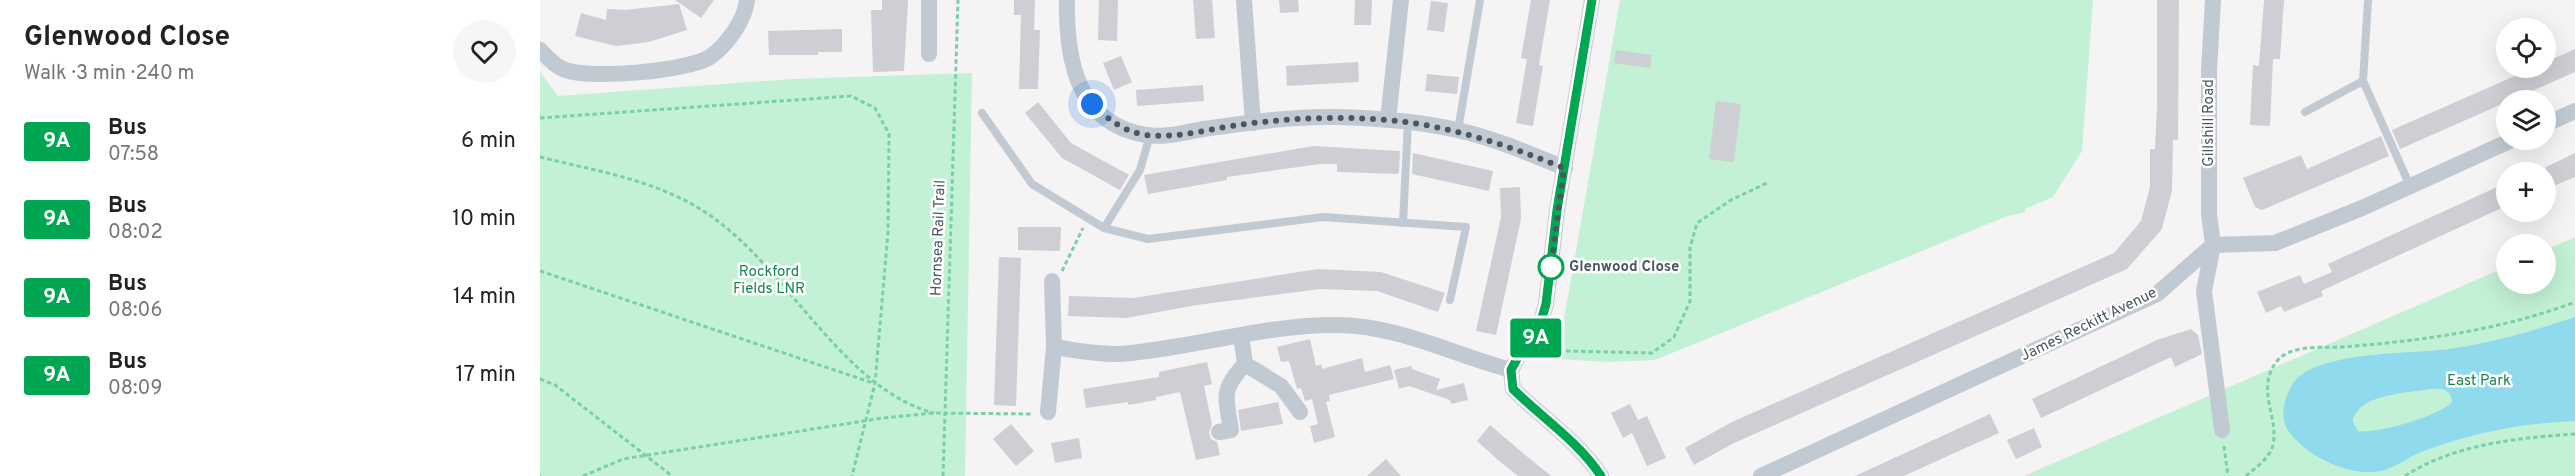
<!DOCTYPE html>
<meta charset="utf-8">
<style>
:root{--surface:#fff;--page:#f6f6f6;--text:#222;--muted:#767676}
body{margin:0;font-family:Overpass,sans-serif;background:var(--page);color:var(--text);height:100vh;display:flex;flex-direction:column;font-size:22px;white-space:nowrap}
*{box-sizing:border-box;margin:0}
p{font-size:20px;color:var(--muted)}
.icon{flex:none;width:33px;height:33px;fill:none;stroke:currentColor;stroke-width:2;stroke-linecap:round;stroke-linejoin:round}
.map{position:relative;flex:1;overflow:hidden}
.details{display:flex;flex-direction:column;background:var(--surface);width:540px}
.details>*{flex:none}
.badge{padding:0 12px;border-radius:4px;font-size:21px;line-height:39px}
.tools{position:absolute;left:1956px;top:18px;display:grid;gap:12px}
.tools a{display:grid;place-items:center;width:60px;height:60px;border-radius:50%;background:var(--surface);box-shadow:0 6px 24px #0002;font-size:30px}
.you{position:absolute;width:30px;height:30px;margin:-15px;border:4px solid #fff;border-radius:50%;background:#1a73e8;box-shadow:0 0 0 9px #1a73e833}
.map>.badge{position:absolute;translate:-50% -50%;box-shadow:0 0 0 3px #fff}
.round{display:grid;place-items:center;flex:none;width:63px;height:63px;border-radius:32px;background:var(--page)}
.overview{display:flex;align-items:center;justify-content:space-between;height:102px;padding:0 24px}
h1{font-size:28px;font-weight:700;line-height:45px}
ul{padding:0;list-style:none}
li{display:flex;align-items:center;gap:18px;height:78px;padding:0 24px}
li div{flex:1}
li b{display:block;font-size:22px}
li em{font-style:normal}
li .badge{min-width:66px;font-weight:700;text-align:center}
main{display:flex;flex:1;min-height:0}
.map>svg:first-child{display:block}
</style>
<main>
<section class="details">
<div class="overview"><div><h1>Glenwood Close</h1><p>Walk · 3 min · 240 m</p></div><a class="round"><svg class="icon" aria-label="heart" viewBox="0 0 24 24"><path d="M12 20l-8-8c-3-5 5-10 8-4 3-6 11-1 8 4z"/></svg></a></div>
<ul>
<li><span class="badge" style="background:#00a651;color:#fff">9A</span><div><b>Bus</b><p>07:58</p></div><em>6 min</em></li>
<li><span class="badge" style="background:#00a651;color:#fff">9A</span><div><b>Bus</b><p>08:02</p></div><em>10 min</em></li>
<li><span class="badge" style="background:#00a651;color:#fff">9A</span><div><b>Bus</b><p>08:06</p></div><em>14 min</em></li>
<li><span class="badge" style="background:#00a651;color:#fff">9A</span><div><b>Bus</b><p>08:09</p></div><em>17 min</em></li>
</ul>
</section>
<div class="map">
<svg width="2035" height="476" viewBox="0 0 2035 476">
<rect width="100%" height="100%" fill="#f5f3f3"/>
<path fill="#c3f1d5" d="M1080 0H1553L1542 151 1513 197 1485 209V212L1465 217 1115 360 1069 362 1017 359Z
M0 72 18 96 253 79 432 73 425 476H0Z
M2035 237V476H1484L1966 267V284H2006V250Z"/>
<path fill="#90daee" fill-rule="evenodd" d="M2035 317V421C1983 423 1932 433 1884 451 1867 457 1852 471 1834 472 1804 474 1768 456 1750 433 1738 419 1744 396 1754 382 1781 349 1876 355 1916 348 1956 342 1996 330 2035 317ZM1890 389C1902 389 1911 388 1912 402 1900 416 1837 434 1818 431L1813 422C1816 394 1868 393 1890 389Z"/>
<path fill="#cdcfd5" d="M135 0H174L161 18Z
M342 0H368L364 71 333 72 331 10H342Z
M474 0H495L494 30H500L498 89H479L481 15H474Z
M559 0H578L577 41 558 40Z
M653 0H672L675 38 656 39Z
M739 0H758L759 12 740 13Z
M815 0H832L831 25H814Z
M991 0H1010L999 65 1003 66 993 126 976 123 987 59 981 58Z
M1617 0H1639L1638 140H1633L1632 190 1622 229 1587 269 1194 443 1154 465 1145 448 1192 422 1574 253 1601 221 1610 187V149H1615L1617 109Z
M1724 0H1744L1740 59H1733L1730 126 1710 125 1713 65 1719 66Z
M891 1 908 3 904 32 887 30Z
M139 4 147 30 109 42 76 46 35 36 41 13 66 20 67 9 85 10Z
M302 29V52H278V55H229L228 31Z
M2035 49V72L1860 149 1852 130 1993 68H2006V62Z
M1076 50 1112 55 1110 68 1074 63Z
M581 56 592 82 574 90 563 63Z
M818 62 819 82 747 86 746 66Z
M887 74 919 77 917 94 885 91Z
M663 85 664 101 597 106 596 90Z
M1176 101 1201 104 1194 162 1169 159Z
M498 102 531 143 589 175 580 190 522 158 485 113Z
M1841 136 1849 156 1722 210 1715 207 1703 178 1761 155 1767 169Z
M773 146 860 151 859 172 858 174 797 172V164H780L687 177V180L608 194 604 175Z
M873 153 953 171 949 191 872 174Z
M2035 153V177L2006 189V167Z
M1966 183V206L1781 291 1783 296 1744 312 1741 306 1726 313 1717 292 1760 275 1764 284 1792 272 1788 264Z
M980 187 981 219 956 335 936 331 961 217 960 188Z
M478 227H521L520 251 478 250Z
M459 257 481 258 476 406 454 405Z
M778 269 841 272 905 293 898 312 837 291 780 289 657 305 586 318 528 316 529 296 593 298Z
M1651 329 1658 335 1662 354 1635 367 1631 357 1501 418 1492 399 1617 340Z
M770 339 776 366 781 364 782 369 822 358 825 372 850 365 854 379 789 395 790 401 786 402 795 437 774 443 770 426 778 424 772 399 765 401 761 388 757 389 749 361 741 362 737 347Z
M667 362 672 384 664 386 672 424 669 433 671 439 677 442 680 455 656 460 640 392 616 397V400L588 405V402L546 408 543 389 619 377V372Z
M871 366 872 369 900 379 896 390 924 383 928 400 911 404 910 400 869 386 859 389 854 370Z
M738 402 743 424 701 431 698 410Z
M1090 404 1098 420 1107 416 1126 458 1107 466 1092 433 1083 438 1071 413Z
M1450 414 1459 433 1401 459 1364 476H1315Z
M471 424 494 451 476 466 453 439Z
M950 425 984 454 1011 476H978L958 460 937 441Z
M1494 428 1502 447 1476 459 1467 440Z
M539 438 542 458 515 463 511 443Z
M846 459 861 476H827Z"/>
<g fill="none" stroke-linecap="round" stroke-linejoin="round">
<path stroke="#7ad0a6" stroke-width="3" stroke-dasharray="4.5 3" stroke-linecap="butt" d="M0 118 311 96 335 108 349 134 348 232 335 383 312 476
M0 157C60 172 124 181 175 219 249 272 305 390 394 413
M0 271 333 383
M522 271 543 228
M1026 351 1112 353 1134 337 1150 301V248L1157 223 1191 200 1229 182
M0 379 15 385 132 476
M1684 446 1688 476
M0 476H1
M43 476 83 459 343 418 394 413 492 414
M403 476 418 0
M1706 476C1715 468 1730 458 1733 445 1739 416 1715 389 1737 361 1751 344 1783 348 1802 347 1880 341 1962 330 2035 302
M1865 476C1914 444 1977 438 2035 434"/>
<path stroke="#c1cad2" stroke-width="8" d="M1823 81 1870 186
M1765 112 1823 81 1828 0
M442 113 492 184 564 228 600 170 610 135
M918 130 940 0
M863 223 868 122
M564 228 608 239 783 217 926 227 910 300
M995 342 1015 351"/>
<path stroke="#c1cad2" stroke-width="16" d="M389 0V54
M527 0C526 57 536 124 606 135 626 138 644 132 664 129 707 123 752 116 795 117 836 118 878 121 917 130 954 138 990 154 1025 168
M704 0 713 123
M1673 0 1669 71V214L1673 245 1664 291 1682 430
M0 50C6 56 13 64 21 68 43 81 149 71 170 57 187 45 205 20 207 0
M848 120 861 0
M2006 124 2035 111
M701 335 705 364
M514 347C540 351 566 356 591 353 661 346 729 324 799 325 859 326 914 355 971 370
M971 370 978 357 995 342 1006 304 1017 211 1052 0
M971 370 973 389C1002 418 1038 441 1061 476
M508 412 514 347 512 281
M679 432 691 430C686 396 680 391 705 364L741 386 760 412
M1221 476 1617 294 1673 245 1735 243 1822 208 1972 140"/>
</g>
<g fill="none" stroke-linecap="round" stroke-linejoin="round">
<g stroke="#fff" stroke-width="14">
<path id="line" d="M1052 0 1017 210 1006 304 995 342 978 357 971 370 973 389C1002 418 1038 441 1061 476"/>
</g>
<use href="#line" stroke="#00a651" stroke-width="9"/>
<path stroke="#4a5661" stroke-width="6" stroke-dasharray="0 10.8" d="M552 104C568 119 584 132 606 135 638 139 673 128 705 124 753 118 798 116 846 120 909 125 966 145 1024 168L1011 267"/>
</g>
<circle fill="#fff" stroke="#00a651" stroke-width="3" cx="1011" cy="267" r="12"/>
<g text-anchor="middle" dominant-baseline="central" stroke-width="5" stroke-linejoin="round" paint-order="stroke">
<g font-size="15" fill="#4a5661" stroke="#fff">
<text transform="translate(1669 123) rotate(-90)">Gillshill Road</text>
<text transform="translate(399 238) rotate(-88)">Hornsea Rail Trail</text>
<text transform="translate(1549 325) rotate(-26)">James Reckitt Avenue</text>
</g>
<g font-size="15" font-weight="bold" fill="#4a5661" stroke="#fff" text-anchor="start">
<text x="1029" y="267">Glenwood Close</text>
</g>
<g font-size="15" fill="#17864f" stroke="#fff">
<text x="229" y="272">Rockford<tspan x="229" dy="17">Fields LNR</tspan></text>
<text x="1939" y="381">East Park</text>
</g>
</g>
</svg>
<div class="tools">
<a><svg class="icon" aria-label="locate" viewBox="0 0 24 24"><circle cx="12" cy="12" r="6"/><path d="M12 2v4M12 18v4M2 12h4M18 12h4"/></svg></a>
<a><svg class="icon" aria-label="layers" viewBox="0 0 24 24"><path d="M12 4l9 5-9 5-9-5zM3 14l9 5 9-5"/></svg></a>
<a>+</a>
<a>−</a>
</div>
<div class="you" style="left:552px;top:104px"></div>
<b class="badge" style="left:996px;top:338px;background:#00a651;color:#fff">9A</b>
</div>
</main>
